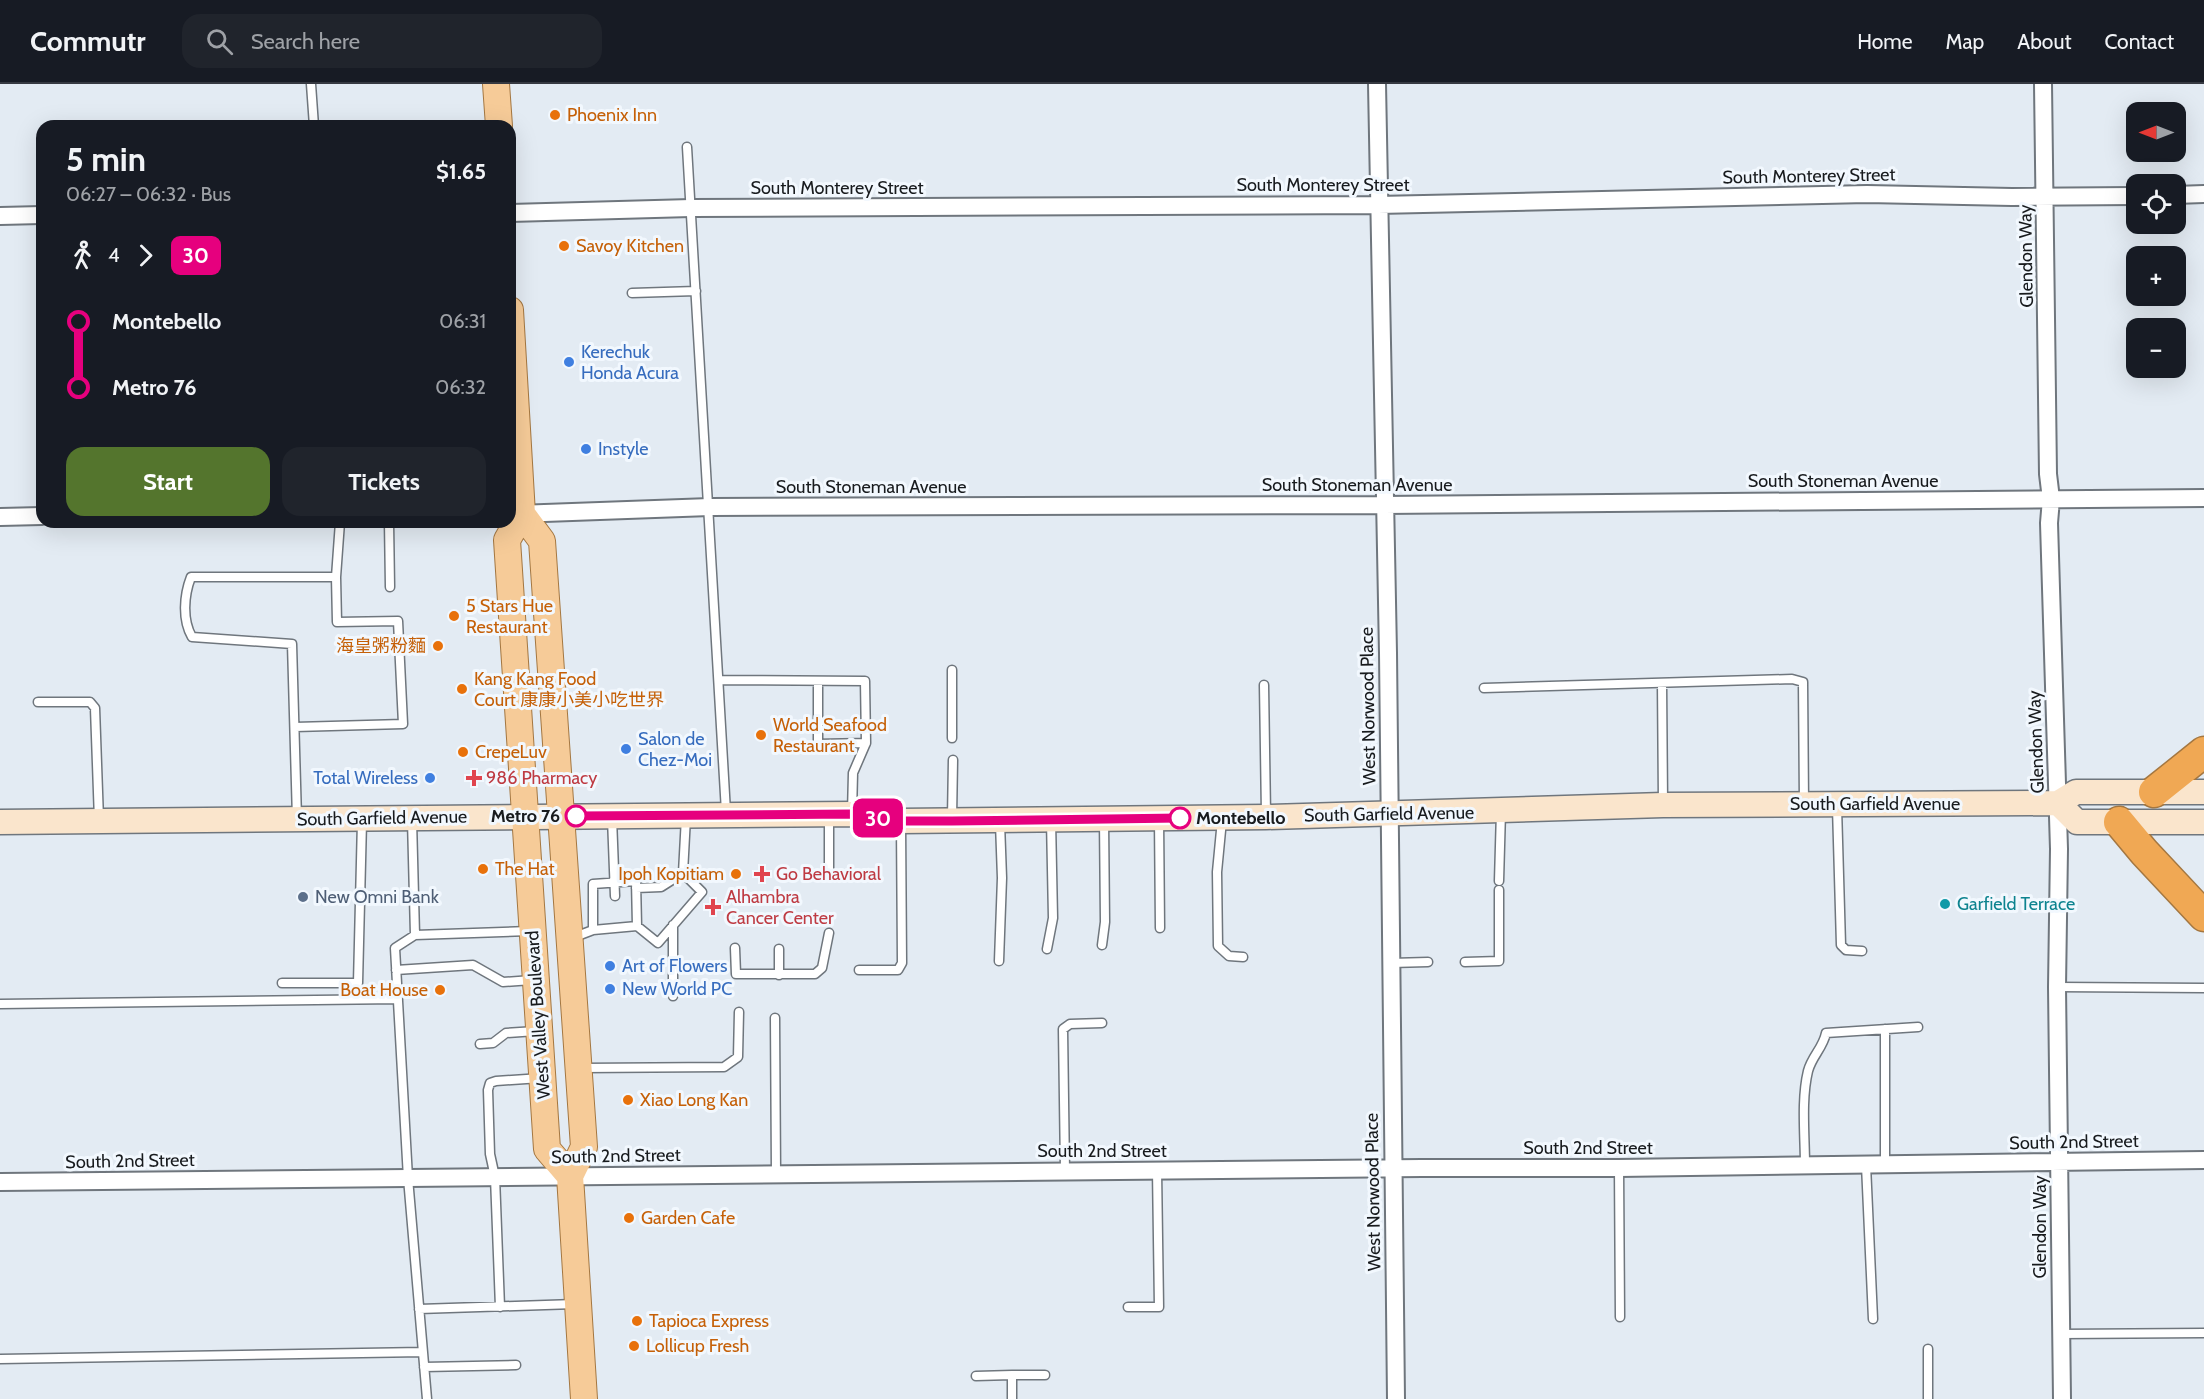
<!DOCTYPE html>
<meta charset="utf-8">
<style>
:root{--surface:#171b24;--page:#20242c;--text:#f1f3f6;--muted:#9ea1a6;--line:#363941;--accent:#54752d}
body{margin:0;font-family:Cabin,"Noto Sans SC",sans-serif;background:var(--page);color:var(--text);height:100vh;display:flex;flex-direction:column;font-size:22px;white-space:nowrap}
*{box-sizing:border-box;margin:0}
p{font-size:20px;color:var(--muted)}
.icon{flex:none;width:33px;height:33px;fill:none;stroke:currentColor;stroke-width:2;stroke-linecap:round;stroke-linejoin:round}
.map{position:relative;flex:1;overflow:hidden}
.sheet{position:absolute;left:36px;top:36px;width:480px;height:408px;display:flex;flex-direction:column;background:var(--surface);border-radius:18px;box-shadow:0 6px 24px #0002}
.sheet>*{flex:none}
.badge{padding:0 12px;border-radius:9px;font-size:21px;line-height:39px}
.needle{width:39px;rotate:270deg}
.tools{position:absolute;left:2126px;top:18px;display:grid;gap:12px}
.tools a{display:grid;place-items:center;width:60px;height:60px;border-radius:12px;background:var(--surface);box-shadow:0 6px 24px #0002;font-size:30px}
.map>.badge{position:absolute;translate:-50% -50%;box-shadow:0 0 0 3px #fff}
.legs{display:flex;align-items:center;gap:9px;height:66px;padding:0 30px;font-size:20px}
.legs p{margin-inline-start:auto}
.summary{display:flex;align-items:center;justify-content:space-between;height:102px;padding:0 30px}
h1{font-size:33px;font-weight:800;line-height:45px}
.primary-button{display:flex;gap:12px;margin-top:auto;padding:12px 30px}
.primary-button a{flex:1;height:69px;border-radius:18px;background:var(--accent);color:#fff;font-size:24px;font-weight:800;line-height:69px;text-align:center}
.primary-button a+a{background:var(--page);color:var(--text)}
ul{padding:0 30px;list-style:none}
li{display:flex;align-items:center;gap:21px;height:66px;font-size:22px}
li i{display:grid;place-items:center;width:9px;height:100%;margin:0 8px;background:currentColor}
li i::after{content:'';width:15px;height:15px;margin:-8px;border:4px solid;border-radius:50%;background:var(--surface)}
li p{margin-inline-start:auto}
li:first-child i{background:linear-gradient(#0000 50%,currentColor 0)}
li:last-child i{background:linear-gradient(currentColor 50%,#0000 0)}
header{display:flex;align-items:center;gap:36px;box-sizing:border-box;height:84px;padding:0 30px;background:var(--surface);border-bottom:2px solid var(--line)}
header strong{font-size:28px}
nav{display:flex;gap:33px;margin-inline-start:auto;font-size:21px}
.search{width:420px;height:54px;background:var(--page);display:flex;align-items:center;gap:15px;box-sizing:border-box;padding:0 21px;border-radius:18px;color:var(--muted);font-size:22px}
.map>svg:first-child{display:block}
</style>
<header>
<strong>Commutr</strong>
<div class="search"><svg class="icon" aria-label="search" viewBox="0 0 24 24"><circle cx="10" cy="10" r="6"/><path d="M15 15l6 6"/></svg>Search here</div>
<nav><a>Home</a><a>Map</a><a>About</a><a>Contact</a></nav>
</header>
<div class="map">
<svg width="2204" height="1315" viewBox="0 0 2204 1315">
<rect width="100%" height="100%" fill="#e3ebf3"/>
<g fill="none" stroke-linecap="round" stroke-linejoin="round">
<g stroke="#6f767d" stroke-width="11">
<path id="service" d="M311 0 314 42
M687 63 726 728
M632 209 696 207
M389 438 390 503
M952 586V654
M719 596 865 597 866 659 853 689 852 729
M818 597V660L866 659
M1662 599 1663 718
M1264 601 1266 730
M1484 604 1792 595 1803 598 1804 720
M38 618H90L95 624 99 736
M295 643 403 640 398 537 337 538 336 493
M1837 723 1841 861 1846 866 1862 867
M829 731V786
M612 734 615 812
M952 734 953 676
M297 735 292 560 192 553C182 536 184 511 191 493H336L340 438
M1159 735 1160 844
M412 736 415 851 529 847
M1222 736 1217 788 1218 862 1229 872 1243 873
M1499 797 1501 727
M636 804 661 803 683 789
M673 841V912
M593 846V800L636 797 637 842
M415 851 395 864 408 1094 427 1315
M572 854 593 846 637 842 658 859 702 808 683 789 686 733
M1102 861 1105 838 1104 736
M735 864 736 890H815L822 884 829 849
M779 865V891
M1047 865 1053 834 1051 736
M999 877 1002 794 1000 739
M1465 878 1499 877V806
M1391 879 1428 878
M396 886 473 881 503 898 532 896
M859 886H898L902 879 901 740
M282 899H358L362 737
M2057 903 2204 904
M0 920 398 915
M775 934 776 1090
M1885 945V1080
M480 960 493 959 506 949 536 947
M582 984 724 983 738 973 739 928
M1866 1081 1873 1235
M1805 1082C1805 1052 1801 1016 1808 987 1812 972 1823 964 1826 949L1918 943
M1619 1084 1620 1233
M1065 1087 1063 945 1070 940 1102 939
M500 1223 495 1093 490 1070 488 1006 490 999 496 997 541 994
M1128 1223H1159L1157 1086
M419 1225 575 1220
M2060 1250 2204 1249
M1928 1265V1315
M0 1275 423 1268
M424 1283 516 1281
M1012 1291H1045
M976 1292 1012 1291V1315"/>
</g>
<g stroke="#6f767d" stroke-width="20">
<path id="minor" d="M1377 0 1388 569 1396 1315
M2043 0 2048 390 2051 415 2049 439 2059 765 2057 903 2062 1315
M2175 111 2204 110
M510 129 691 124 1378 121 1867 110 2012 113 2136 112
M0 132 42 131
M517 430 710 423 1384 421 2204 414
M0 433 42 432
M0 1098 1422 1084H1619L2204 1076"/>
</g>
<g stroke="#6f767d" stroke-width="27">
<path id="secondary" d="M2058 719 2077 738H2204
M0 738 852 730 901 737 1266 733 1663 721 2058 719 2076 708H2204"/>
</g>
<g stroke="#a47741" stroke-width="28">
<path id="primary" d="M496 0 499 42
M510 226 522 430 542 457 584 1063 570 1092 584 1315
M522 430 507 456 547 1065 570 1092"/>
</g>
<g stroke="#a47741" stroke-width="33">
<path id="motorway" d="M2154 708 2204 668
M2119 738 2144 768 2204 832"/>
</g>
<use href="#service" stroke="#fff" stroke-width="8"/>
<use href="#minor" stroke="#fff" stroke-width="16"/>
<use href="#secondary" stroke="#fae5cc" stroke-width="24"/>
<use href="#primary" stroke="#f6cb98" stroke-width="26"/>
<use href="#motorway" stroke="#f0a854" stroke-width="30"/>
</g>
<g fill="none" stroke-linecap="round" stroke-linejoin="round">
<g stroke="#fff" stroke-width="14">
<path id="line-1" d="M576 732 852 730 901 737H952L1180 734"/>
</g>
<use href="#line-1" stroke="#e6007e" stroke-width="9"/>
</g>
<g fill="#e8710a" stroke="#f2f8fe" stroke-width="2">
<circle cx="555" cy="31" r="6"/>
<circle cx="564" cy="162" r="6"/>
<circle cx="454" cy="532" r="6"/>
<circle cx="438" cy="562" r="6"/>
<circle cx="462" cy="605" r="6"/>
<circle cx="761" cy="651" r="6"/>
<circle cx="463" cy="668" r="6"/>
<circle cx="483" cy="785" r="6"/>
<circle cx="736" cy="790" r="6"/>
<circle cx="440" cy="906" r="6"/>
<circle cx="628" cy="1016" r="6"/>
<circle cx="629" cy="1134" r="6"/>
<circle cx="637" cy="1237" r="6"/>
<circle cx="634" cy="1262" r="6"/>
</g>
<g fill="#3f7fe0" stroke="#f2f8fe" stroke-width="2">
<circle cx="569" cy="278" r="6"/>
<circle cx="586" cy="365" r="6"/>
<circle cx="626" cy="665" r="6"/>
<circle cx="430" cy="694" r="6"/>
<circle cx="610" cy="882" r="6"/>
<circle cx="610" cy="905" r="6"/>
</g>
<g fill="#e0444e" stroke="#f2f8fe" stroke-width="2">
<path d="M471 685h6v6h6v6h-6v6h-6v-6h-6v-6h6z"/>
<path d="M759 781h6v6h6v6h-6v6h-6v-6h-6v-6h6z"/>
<path d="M710 814h6v6h6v6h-6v6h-6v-6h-6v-6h6z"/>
</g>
<g fill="#fff" stroke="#e6007e" stroke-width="3">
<circle cx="576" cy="732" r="10"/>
<circle cx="1180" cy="734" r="10"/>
</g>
<circle fill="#5c6f8a" stroke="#f2f8fe" stroke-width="2" cx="303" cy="813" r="6"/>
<circle fill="#0f9aa8" stroke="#f2f8fe" stroke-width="2" cx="1945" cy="820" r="6"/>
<g text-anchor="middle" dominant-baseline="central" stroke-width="6" stroke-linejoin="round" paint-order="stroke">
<g font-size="18" fill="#c56008" stroke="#f2f8fe" text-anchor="start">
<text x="567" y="31">Phoenix Inn</text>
<text x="576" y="162">Savoy Kitchen</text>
<text x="466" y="522">5 Stars Hue<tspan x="466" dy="21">Restaurant</tspan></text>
<text x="426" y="562" text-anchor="end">海皇粥粉麵</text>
<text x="474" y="595">Kang Kang Food<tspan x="474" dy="21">Court 康康小美小吃世界</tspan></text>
<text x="773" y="641">World Seafood<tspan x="773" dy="21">Restaurant</tspan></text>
<text x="475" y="668">CrepeLuv</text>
<text x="495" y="785">The Hat</text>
<text x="724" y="790" text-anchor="end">Ipoh Kopitiam</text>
<text x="428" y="906" text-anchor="end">Boat House</text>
<text x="640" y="1016">Xiao Long Kan</text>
<text x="641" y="1134">Garden Cafe</text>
<text x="649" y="1237">Tapioca Express</text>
<text x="646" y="1262">Lollicup Fresh</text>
</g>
<g font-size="18" fill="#181b1e" stroke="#f2f8fe">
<text transform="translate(1809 92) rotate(-1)">South Monterey Street</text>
<text x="1323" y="101">South Monterey Street</text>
<text x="837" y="104">South Monterey Street</text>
<text transform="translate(2026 172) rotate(-91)">Glendon Way</text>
<text x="1843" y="397">South Stoneman Avenue</text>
<text x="1357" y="401">South Stoneman Avenue</text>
<text x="871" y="403">South Stoneman Avenue</text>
<text transform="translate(1368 622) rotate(-91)">West Norwood Place</text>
<text transform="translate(2036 658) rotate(-92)">Glendon Way</text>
<text x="1875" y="720">South Garfield Avenue</text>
<text transform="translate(1389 730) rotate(-1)">South Garfield Avenue</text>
<text transform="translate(382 734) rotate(-1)">South Garfield Avenue</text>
<text transform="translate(538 931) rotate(-94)">West Valley Boulevard</text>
<text transform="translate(2074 1058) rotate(-1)">South 2nd Street</text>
<text x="1588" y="1064">South 2nd Street</text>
<text x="1102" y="1067">South 2nd Street</text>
<text transform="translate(616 1072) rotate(-1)">South 2nd Street</text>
<text transform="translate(130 1077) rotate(-1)">South 2nd Street</text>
<text transform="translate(1373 1108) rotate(-91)">West Norwood Place</text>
<text transform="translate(2040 1143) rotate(-90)">Glendon Way</text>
</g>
<g font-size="18" fill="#366cbe" stroke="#f2f8fe" text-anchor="start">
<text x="581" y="268">Kerechuk<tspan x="581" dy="21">Honda Acura</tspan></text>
<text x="598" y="365">Instyle</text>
<text x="638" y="655">Salon de<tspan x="638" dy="21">Chez-Moi</tspan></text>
<text x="418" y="694" text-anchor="end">Total Wireless</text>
<text x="622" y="882">Art of Flowers</text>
<text x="622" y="905">New World PC</text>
</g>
<g font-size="18" fill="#be3a42" stroke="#f2f8fe" text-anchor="start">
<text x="486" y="694">986 Pharmacy</text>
<text x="776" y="790">Go Behavioral</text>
<text x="726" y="813">Alhambra<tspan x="726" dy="21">Cancer Center</tspan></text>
</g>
<g font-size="18" font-weight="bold" fill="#181b1e" stroke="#f2f8fe" text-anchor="end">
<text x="560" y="732">Metro 76</text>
<text x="1196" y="734" text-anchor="start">Montebello</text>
</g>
<g font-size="18" fill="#4e5e75" stroke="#f2f8fe" text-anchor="start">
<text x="315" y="813">New Omni Bank</text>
</g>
<g font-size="18" fill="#0d838f" stroke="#f2f8fe" text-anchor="start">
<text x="1957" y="820">Garfield Terrace</text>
</g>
</g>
</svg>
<div class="tools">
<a><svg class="needle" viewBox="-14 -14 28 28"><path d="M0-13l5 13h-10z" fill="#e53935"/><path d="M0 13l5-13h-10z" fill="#9ea1a6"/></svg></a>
<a><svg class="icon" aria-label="locate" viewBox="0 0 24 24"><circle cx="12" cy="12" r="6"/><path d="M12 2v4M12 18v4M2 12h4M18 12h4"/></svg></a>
<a>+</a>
<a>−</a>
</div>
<b class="badge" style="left:878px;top:734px;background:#e6007e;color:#fff">30</b>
<section class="sheet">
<div class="summary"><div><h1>5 min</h1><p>06:27 – 06:32 · Bus</p></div><b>$1.65</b></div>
<div class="legs"><svg class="icon" aria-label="walk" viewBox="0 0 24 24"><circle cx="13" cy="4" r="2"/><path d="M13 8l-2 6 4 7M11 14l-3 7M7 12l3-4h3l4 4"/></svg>4<svg class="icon" aria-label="forward" viewBox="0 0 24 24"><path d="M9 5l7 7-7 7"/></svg><b class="badge" style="background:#e6007e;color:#fff">30</b></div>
<ul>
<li><i style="color:#e6007e"></i><b>Montebello</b><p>06:31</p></li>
<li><i style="color:#e6007e"></i><b>Metro 76</b><p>06:32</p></li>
</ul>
<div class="primary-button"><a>Start</a><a>Tickets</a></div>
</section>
</div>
